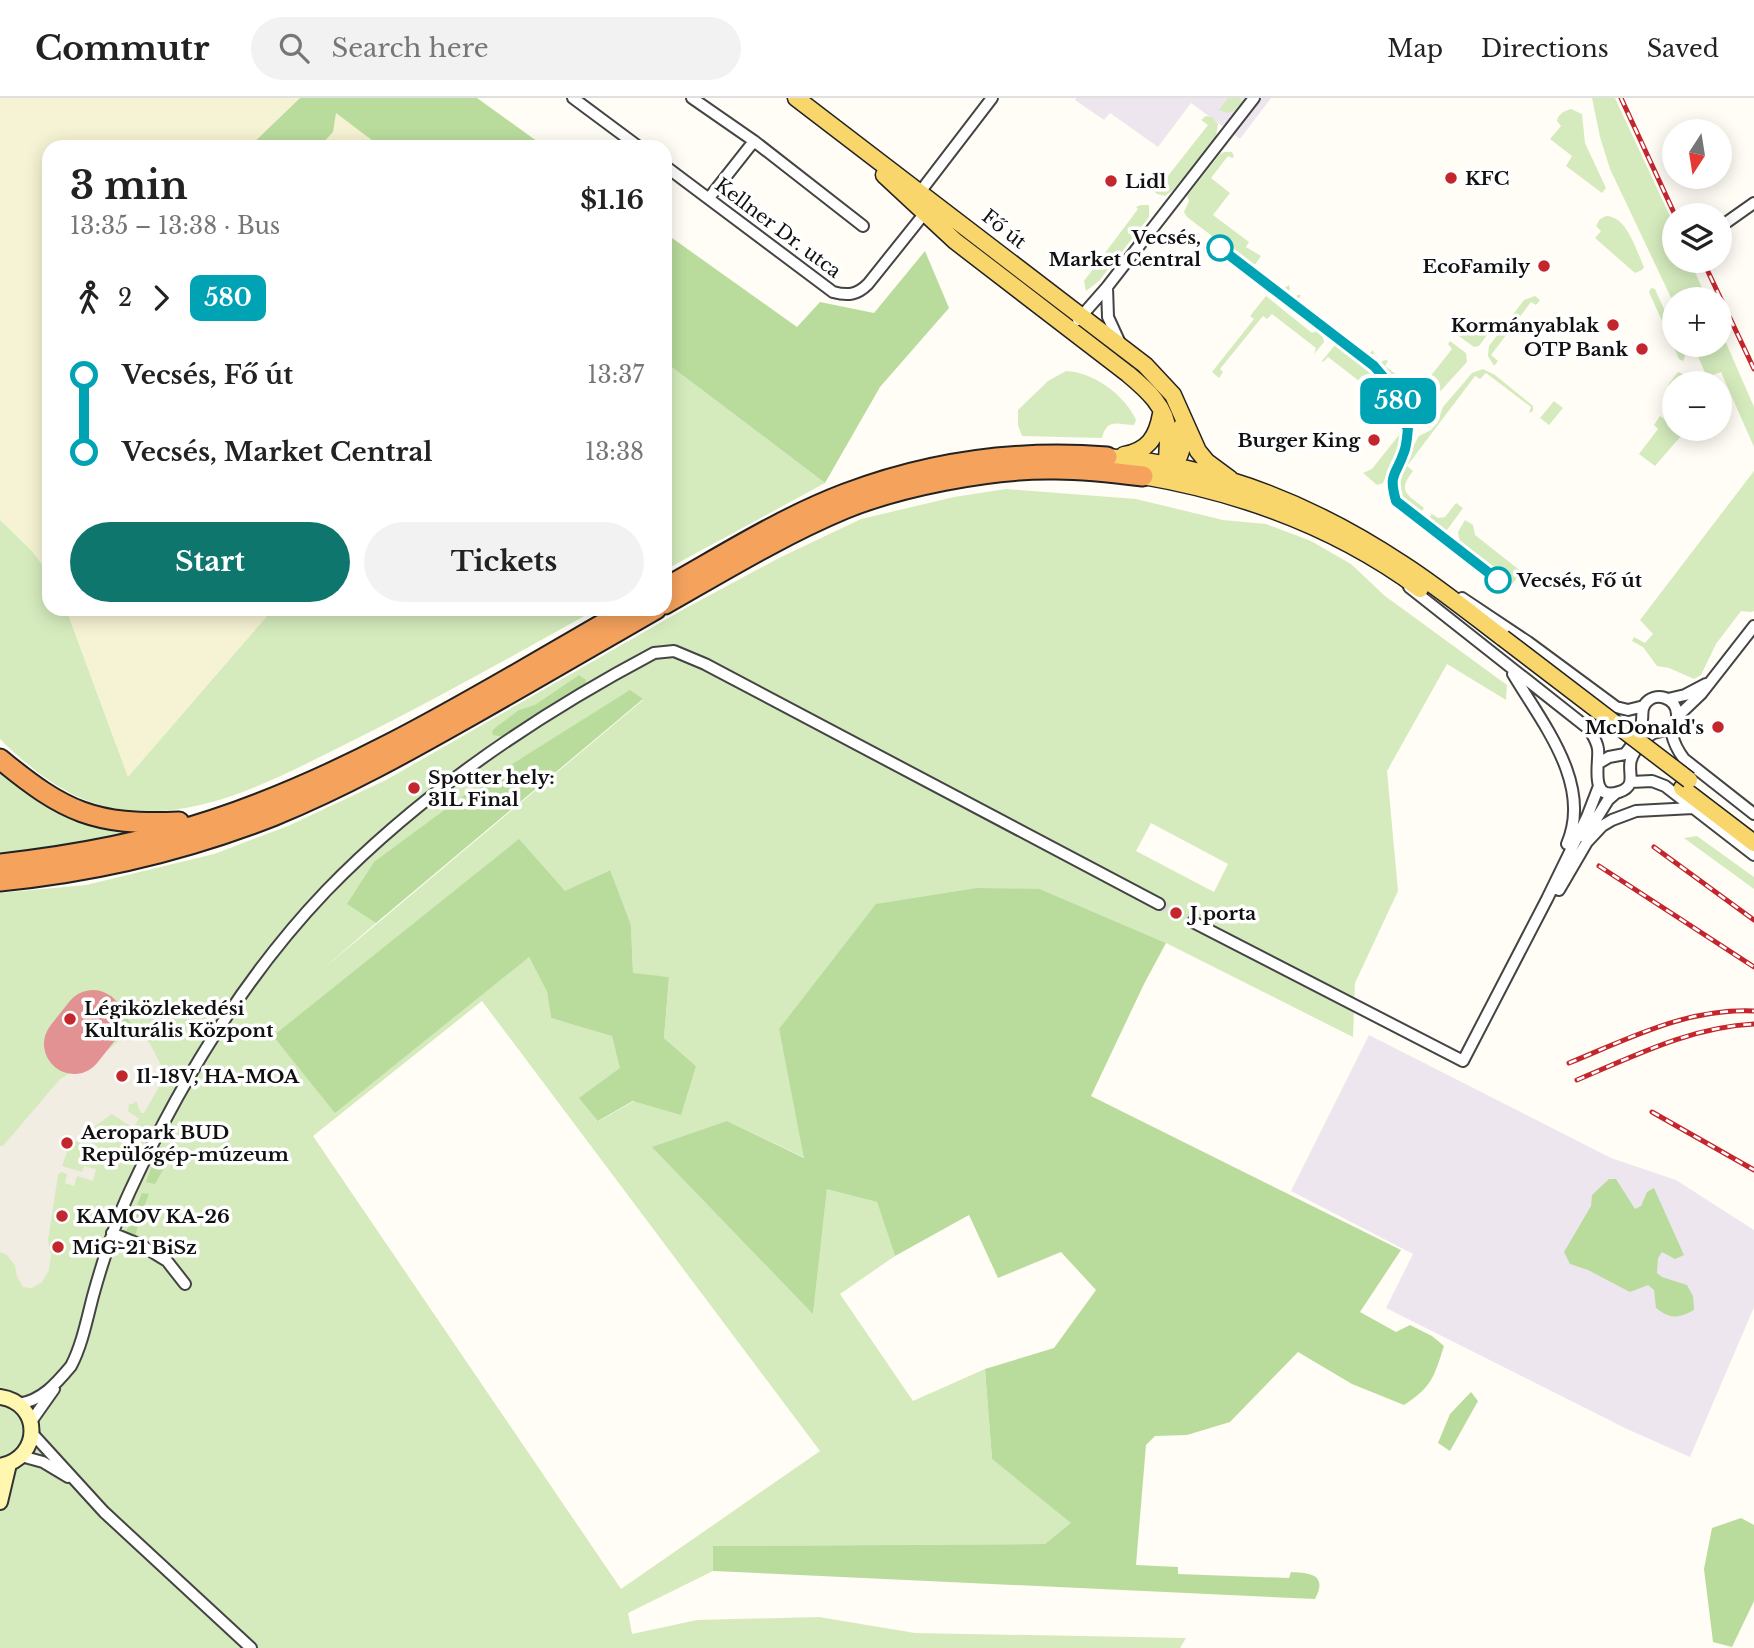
<!DOCTYPE html>
<meta charset="utf-8">
<style>
:root{--surface:#fff;--page:#f2f2f2;--text:#222;--muted:#767676;--line:#e0e0e0;--accent:#0f766e}
body{margin:0;font-family:"Libre Baskerville",serif;background:var(--page);color:var(--text);height:100vh;display:flex;flex-direction:column;font-size:26px;white-space:nowrap}
*{box-sizing:border-box;margin:0}
p{font-size:23px;color:var(--muted)}
.icon{flex:none;width:38px;height:38px;fill:none;stroke:currentColor;stroke-width:2;stroke-linecap:round;stroke-linejoin:round}
.map{position:relative;flex:1;overflow:hidden}
.details{position:absolute;left:42px;top:42px;width:630px;height:476px;display:flex;flex-direction:column;background:var(--surface);border-radius:21px;box-shadow:0 4px 18px #0003}
.details>*{flex:none}
.badge{padding:0 14px;border-radius:10px;font-size:24px;line-height:46px}
.needle{width:46px;rotate:192deg}
.fabs{position:absolute;left:1662px;top:21px;display:grid;gap:14px}
.fabs a{display:grid;place-items:center;width:70px;height:70px;border-radius:50%;background:var(--surface);box-shadow:0 4px 18px #0003;font-size:35px}
.map>.badge{position:absolute;translate:-50% -50%;box-shadow:0 0 0 4px #fff}
.legs{display:flex;align-items:center;gap:10px;height:77px;padding:0 28px;font-size:23px}
.legs p{margin-inline-start:auto}
.head{display:flex;align-items:center;justify-content:space-between;height:119px;padding:0 28px}
h1{font-size:38px;font-weight:700;line-height:52px}
.button{display:flex;gap:14px;margin-top:auto;padding:14px 28px}
.button a{flex:1;height:80px;border-radius:42px;background:var(--accent);color:#fff;font-size:28px;font-weight:700;line-height:80px;text-align:center}
.button a+a{background:var(--page);color:var(--text)}
ul{padding:0 28px;list-style:none}
li{display:flex;align-items:center;gap:24px;height:77px;font-size:26px}
li i{display:grid;place-items:center;width:10px;height:100%;margin:0 9px;background:currentColor}
li i::after{content:'';width:18px;height:18px;margin:-9px;border:5px solid;border-radius:50%;background:var(--surface)}
li p{margin-inline-start:auto}
li:first-child i{background:linear-gradient(#0000 50%,currentColor 0)}
li:last-child i{background:linear-gradient(currentColor 50%,#0000 0)}
header{display:flex;align-items:center;gap:42px;box-sizing:border-box;height:98px;padding:0 35px;background:var(--surface);border-bottom:2px solid var(--line)}
header strong{font-size:33px}
nav{display:flex;gap:38px;margin-inline-start:auto;font-size:24px}
.search{width:490px;height:63px;background:var(--page);display:flex;align-items:center;gap:18px;box-sizing:border-box;padding:0 24px;border-radius:38px;color:var(--muted);font-size:26px}
.map>svg:first-child{display:block}
</style>
<header>
<strong>Commutr</strong>
<div class="search"><svg class="icon" aria-label="search" viewBox="0 0 24 24"><circle cx="10" cy="10" r="6"/><path d="M15 15l6 6"/></svg>Search here</div>
<nav><a>Map</a><a>Directions</a><a>Saved</a></nav>
</header>
<div class="map">
<svg width="1754" height="1550" viewBox="0 0 1754 1550">
<rect width="100%" height="100%" fill="#fffdf5"/>
<path fill="#eee6ef" d="M1076 0H1271L1240 41 1191 5 1158 49 1110 15 1104 22 1075 2Z
M1369 937 1611 1060 1676 1082 1754 1132V1209L1690 1359 1627 1331 1386 1210 1413 1156 1291 1093Z"/>
<path fill="#f6f3d4" d="M0 0H300L249 49H49V476L32 453 0 422Z
M336 14 381 49H319L333 34Z
M66 511H273L128 679Z"/>
<path fill="#d5ebbd" fill-rule="evenodd" d="M1228 0H1240L1243 5 1239 12 1227 15 1219 12Z
M1592 0H1615L1675 129V163H1690L1707 201H1675V208L1610 71 1600 39Z
M1571 11 1582 16 1585 45 1606 90 1602 95 1566 68 1572 58 1550 41 1561 28 1557 23C1558 16 1564 13 1571 11Z
M1206 18 1212 19 1218 26 1216 39 1173 92 1165 98 1157 96 1152 91 1154 84 1160 88 1208 27 1201 22Z
M1224 54H1232L1234 59 1232 60 1228 58 1211 80 1230 95 1213 117 1249 144 1246 149 1261 158 1254 168 1284 190 1289 187 1290 191 1287 195 1187 119 1184 114 1189 103 1187 98 1220 56Z
M1141 107H1149V119L1099 183 1086 193 1084 183 1138 111 1136 109Z
M1606 118C1627 118 1636 152 1644 169L1642 172 1635 175 1595 140 1601 133 1596 128 1600 121Z
M1651 190 1655 191 1675 236V247H1680L1685 258 1683 263 1679 261 1649 194Z
M1297 197H1301L1298 202 1369 256 1373 252 1374 256 1367 258 1295 204Z
M1266 198 1312 235 1320 232 1322 234 1324 244 1314 256 1316 250 1272 216 1267 221 1263 218 1220 271 1223 274 1219 280 1212 274 1254 221 1250 218Z
M1535 198 1540 202 1536 207 1531 204 1491 257 1498 263 1494 268 1488 258 1489 248 1524 202Z
M1474 221 1486 229 1491 223 1495 226 1479 248 1474 249 1456 236 1461 238Z
M1720 231 1754 309V349L1721 274 1707 279 1693 247H1720Z
M1450 243 1466 255 1467 264 1436 298 1422 295 1413 296 1382 268V263L1386 262 1388 263 1385 268 1409 286 1413 281 1425 277 1429 280 1452 251 1448 246Z
M1335 247H1339C1357 261 1404 290 1398 315H1390L1378 305 1381 300 1328 259 1323 264 1322 263Z
M665 264 825 385 665 472Z
M1483 271 1495 277 1533 308V313L1529 315 1531 309 1486 275 1480 281 1475 278 1407 368 1413 373C1397 394 1407 396 1424 410L1420 416 1401 400 1395 387 1398 375 1419 338 1431 332 1437 325 1443 309 1472 275Z
M1066 273C1093 274 1125 297 1136 322L1134 327C1117 326 1107 320 1102 340L1022 338 1018 327V312L1048 283Z
M1678 274 1691 279 1697 285H1675V292L1668 287Z
M1554 303 1563 310 1549 327 1540 320Z
M1409 317a9 9 0 1 1 18 0a9 9 0 1 1-18 0Z
M1660 318 1670 325 1675 320V331H1687L1655 368 1639 356 1658 331 1654 327Z
M1395 322 1401 324C1412 343 1390 368 1383 385L1377 387 1363 375 1372 371 1399 337 1400 332 1391 324Z
M1754 373V513L1752 514 1741 513 1716 546 1701 577 1694 581 1669 570 1657 568 1643 549 1632 543 1634 539 1645 545 1653 536 1640 522Z
M1006 391 1136 401 1223 422 1266 426 1311 443 1351 466 1385 498 1507 587 1506 602 1447 566 1387 673 1398 793 1355 885 1353 939 1166 845 1040 791 779 931 805 1060 727 1023 813 1215 827 1090 877 1104 895 1158 840 1196 913 1303 985 1271 992 1361 1072 1425 1045 1446 713 1448V1473L628 1515 632 1536 697 1522 819 1519 915 1535 1186 1540 1180 1550H0V795L86 787 214 756 288 728 386 682 686 510 779 460 861 421 954 399ZM630 593 643 602 322 872 376 825 477 688ZM1151 725 1228 766 1214 794 1136 753ZM609 772 631 827 633 876 669 879 664 940 696 968 599 1023 621 970 612 937 551 920 547 894 529 859 298 968 273 938ZM482 903 820 1353 621 1491 313 1038Z
M1456 405 1463 410 1447 432H1441L1427 422 1432 416 1438 420 1445 419Z
M0 422 32 453 49 476V511H66L128 679 273 511H597C514 557 433 603 348 645 281 678 210 718 133 713 80 710 36 677 0 641Z
M1465 422 1473 427 1475 437 1522 474 1512 486 1460 446 1458 434Z
M0 672 147 734 97 744 0 758Z
M1697 738 1754 779V791L1684 740Z"/>
<path fill="#b9dc9c" d="M300 0H477L545 49H381L336 15 333 34 319 49H249Z
M665 135 797 229 820 204 874 215 925 153 949 210 880 289 825 385 665 264Z
M579 577 586 582 585 590 504 639 493 637 492 633 495 630 519 612 535 607Z
M630 592 643 601 376 825 347 806 374 764 477 688Z
M519 741 565 793 610 772 631 827 633 875 669 879 664 940 696 968 681 1017 633 1003 598 1023 579 1000 620 970 612 938 551 920 547 894 529 859 335 1015 273 938Z
M977 790 1040 791 1166 845 1144 886 1091 998 1401 1152 1360 1214 1396 1234 1410 1227 1432 1238 1444 1248C1434 1279 1432 1289 1404 1307L1352 1286 1298 1254 1230 1324 1187 1337 1155 1338 1146 1347 1136 1467 1178 1469V1476L1289 1480 1291 1474C1310 1475 1328 1476 1315 1501L713 1473V1448L1045 1446 1071 1425 992 1361 985 1271 1054 1250 1096 1192 1061 1154 998 1180 969 1117 895 1158 877 1104 827 1091 813 1216 652 1049 727 1023 804 1060 779 931 876 806Z
M110 901 134 928 121 939 95 912Z
M156 1057 164 1059V1070L155 1086 146 1084Z
M1609 1081H1616L1635 1111 1641 1108 1647 1094 1654 1090 1684 1157 1675 1161 1662 1154 1658 1160 1657 1175 1662 1179 1687 1187 1693 1198 1694 1212C1678 1221 1670 1221 1656 1210L1654 1192 1648 1187 1630 1194 1588 1172 1570 1166 1564 1154 1591 1108 1592 1097Z
M142 1095 149 1096 138 1124 135 1144 125 1136Z
M1471 1294 1478 1303 1450 1353 1438 1345 1450 1316Z
M1741 1420 1754 1427V1503L1732 1549 1713 1544 1704 1471 1712 1430Z"/>
<path fill="#f1ede2" d="M134 930 150 946 166 977 144 1015H141L136 1003 133 1006H129L128 1013 139 1021 133 1030 112 1016 88 1033 68 1051 62 1068 82 1074 84 1068 96 1071 93 1083 77 1078 74 1088 65 1085 67 1076 61 1074 58 1077 48 1142 51 1158 49 1172 42 1184 32 1190 23 1189 17 1179 15 1168 7 1157 0 1154V1048H3L60 981 76 972 79 967 78 944 89 932 108 952Z"/>
<g fill="none" stroke-linecap="round" stroke-linejoin="round">
<path stroke="#e29292" stroke-width="60" d="M74 946 93 922"/>
<path stroke="#dbdad3" stroke-width="10" stroke-dasharray="10 5" stroke-linecap="butt" d="M1159 806 1193 824"/>
<g stroke="#444" stroke-width="14">
<path id="street" d="M573 0 639 49
M692 0 754 43 863 128
M665 68 833 194C848 198 857 197 868 186L924 116
M920 94 992 0
M709 100 754 43
M1720 129 1754 105
M1107 189 1108 219 1119 243
M1078 222 1107 189 1254 0
M1409 489 1589 631C1593 638 1597 643 1598 651 1600 664 1588 704 1619 694 1638 688 1627 674 1631 662 1634 652 1647 636 1657 634 1663 633 1666 633 1672 629
M1462 500 1528 544 1616 609 1628 612 1644 608
M1513 576C1542 625 1593 686 1567 746
M1668 601 1685 597 1706 586
M1678 618 1701 596 1754 528
M1599 665 1609 659 1625 656C1633 646 1642 635 1642 622 1643 615 1641 612 1645 606 1655 593 1676 599 1677 616 1678 624 1671 628 1672 636 1674 646 1678 653 1684 661L1754 716
M1631 684 1652 683 1665 688 1754 757
M1585 739 1608 702 1616 695
M1559 792 1587 744 1602 728 1612 722 1636 713 1693 710
M1193 824 1463 963 1547 801 1587 719 1599 688
M112 1135 141 1147 167 1163 185 1186
M19 1306C42 1302 56 1286 71 1268 82 1247 87 1221 93 1198 103 1162 114 1127 130 1093 180 985 243 880 326 793 420 696 535 618 654 555L674 553 705 566 1159 806
M30 1325 54 1291
M31 1334 104 1414 251 1550
M21 1358 43 1364 68 1379"/>
</g>
<g stroke="#333" stroke-width="18">
<path id="secondary" d="M0 1299C42 1305 42 1360 0 1368
M0 1404 9 1366"/>
</g>
<g stroke="#222" stroke-width="19">
<path id="primary" d="M796 0 1145 267 1173 297 1198 353 1207 364 1230 381
M884 77 955 143 1128 276C1146 291 1167 309 1168 335 1169 348 1165 361 1169 374L1189 387
M1124 357C1148 353 1157 339 1161 316
M1107 359C1216 367 1314 407 1404 467 1438 489 1470 515 1503 540
M1168 374C1182 360 1184 347 1182 328
M1143 378C1242 395 1339 431 1420 491
M1682 690 1754 745"/>
</g>
<g stroke="#222" stroke-width="23">
<path id="highway" d="M665 490C724 457 782 420 845 396 929 364 1018 352 1107 359
M665 506C723 473 782 437 844 411 899 388 988 371 1048 371 1079 370 1112 374 1143 378
M0 661C64 714 95 728 179 724
M0 766C72 758 144 745 213 722 361 673 494 588 629 511
M0 783C94 774 186 752 273 718 344 689 410 652 477 614 537 580 597 545 656 511"/>
</g>
<use href="#street" stroke="#fff" stroke-width="10"/>
<use href="#secondary" stroke="#fff6b0" stroke-width="14"/>
<use href="#primary" stroke="#f9d66b" stroke-width="16"/>
<use href="#highway" stroke="#f5a25d" stroke-width="19"/>
<g stroke="#c4262e" stroke-width="5">
<path id="rail" d="M1621 0 1675 117
M1703 163 1754 271
M1654 749 1754 822
M1599 768 1754 869
M1569 965C1630 940 1687 910 1754 913
M1577 982C1634 958 1691 929 1754 926
M1652 1014 1754 1072"/>
</g>
<use href="#rail" stroke="#fff" stroke-width="2.5" stroke-dasharray="8" stroke-linecap="butt"/>
<g stroke="#222" stroke-width="19" stroke-linecap="butt">
<path id="primary-bridge" d="M1503 540 1689 682"/>
</g>
<use href="#primary-bridge" stroke="#f9d66b" stroke-width="16"/>
</g>
<g fill="none" stroke-linecap="round" stroke-linejoin="round">
<g stroke="#fff" stroke-width="16">
<path id="line-1" d="M1220 150 1374 268C1384 279 1394 291 1400 305 1404 315 1399 321 1408 330 1407 338 1407 347 1404 354 1396 378 1388 375 1396 403L1498 482"/>
</g>
<use href="#line-1" stroke="#00a3b4" stroke-width="10"/>
</g>
<g fill="#c4262e" stroke="#fff" stroke-width="2.5">
<circle cx="1451" cy="80" r="7"/>
<circle cx="1111" cy="83" r="7"/>
<circle cx="1544" cy="168" r="7"/>
<circle cx="1613" cy="227" r="7"/>
<circle cx="1642" cy="251" r="7"/>
<circle cx="1374" cy="342" r="7"/>
<circle cx="1718" cy="629" r="7"/>
<circle cx="414" cy="690" r="7"/>
<circle cx="1176" cy="815" r="7"/>
<circle cx="70" cy="921" r="7"/>
<circle cx="122" cy="978" r="7"/>
<circle cx="67" cy="1045" r="7"/>
<circle cx="62" cy="1118" r="7"/>
<circle cx="58" cy="1149" r="7"/>
</g>
<g fill="#fff" stroke="#00a3b4" stroke-width="3.5">
<circle cx="1220" cy="150" r="12"/>
<circle cx="1498" cy="482" r="12"/>
</g>
<g text-anchor="middle" dominant-baseline="central" stroke-width="7" stroke-linejoin="round" paint-order="stroke">
<g font-size="19" font-weight="bold" fill="#111" stroke="#fff" text-anchor="start">
<text x="1465" y="80">KFC</text>
<text x="1125" y="83">Lidl</text>
<text x="1530" y="168" text-anchor="end">EcoFamily</text>
<text x="1599" y="227" text-anchor="end">Kormányablak</text>
<text x="1628" y="251" text-anchor="end">OTP Bank</text>
<text x="1360" y="342" text-anchor="end">Burger King</text>
<text x="1704" y="629" text-anchor="end">McDonald's</text>
<text x="428" y="679">Spotter hely:<tspan x="428" dy="22">31L Final</tspan></text>
<text x="1190" y="815">J porta</text>
<text x="84" y="910">Légiközlekedési<tspan x="84" dy="22">Kulturális Központ</tspan></text>
<text x="136" y="978">Il-18V, HA-MOA</text>
<text x="81" y="1034">Aeropark BUD<tspan x="81" dy="22">Repülőgép-múzeum</tspan></text>
<text x="76" y="1118">KAMOV KA-26</text>
<text x="72" y="1149">MiG-21 BiSz</text>
</g>
<g font-size="19" fill="#111" stroke="#fff">
<text transform="translate(778 130) rotate(37)">Kellner Dr. utca</text>
<text transform="translate(1004 131) rotate(38)">Fő út</text>
</g>
<g font-size="19" font-weight="bold" fill="#111" stroke="#fff" text-anchor="end">
<text x="1201" y="139">Vecsés,<tspan x="1201" dy="22">Market Central</tspan></text>
<text x="1517" y="482" text-anchor="start">Vecsés, Fő út</text>
</g>
</g>
</svg>
<div class="fabs">
<a><svg class="needle" viewBox="-14 -14 28 28"><path d="M0-13l5 13h-10z" fill="#e53935"/><path d="M0 13l5-13h-10z" fill="#767676"/></svg></a>
<a><svg class="icon" aria-label="layers" viewBox="0 0 24 24"><path d="M12 4l9 5-9 5-9-5zM3 14l9 5 9-5"/></svg></a>
<a>+</a>
<a>−</a>
</div>
<b class="badge" style="left:1398px;top:303px;background:#00a3b4;color:#fff">580</b>
<section class="details">
<div class="head"><div><h1>3 min</h1><p>13:35 – 13:38 · Bus</p></div><b>$1.16</b></div>
<div class="legs"><svg class="icon" aria-label="walk" viewBox="0 0 24 24"><circle cx="13" cy="4" r="2"/><path d="M13 8l-2 6 4 7M11 14l-3 7M7 12l3-4h3l4 4"/></svg>2<svg class="icon" aria-label="forward" viewBox="0 0 24 24"><path d="M9 5l7 7-7 7"/></svg><b class="badge" style="background:#00a3b4;color:#fff">580</b></div>
<ul>
<li><i style="color:#00a3b4"></i><b>Vecsés, Fő út</b><p>13:37</p></li>
<li><i style="color:#00a3b4"></i><b>Vecsés, Market Central</b><p>13:38</p></li>
</ul>
<div class="button"><a>Start</a><a>Tickets</a></div>
</section>
</div>
